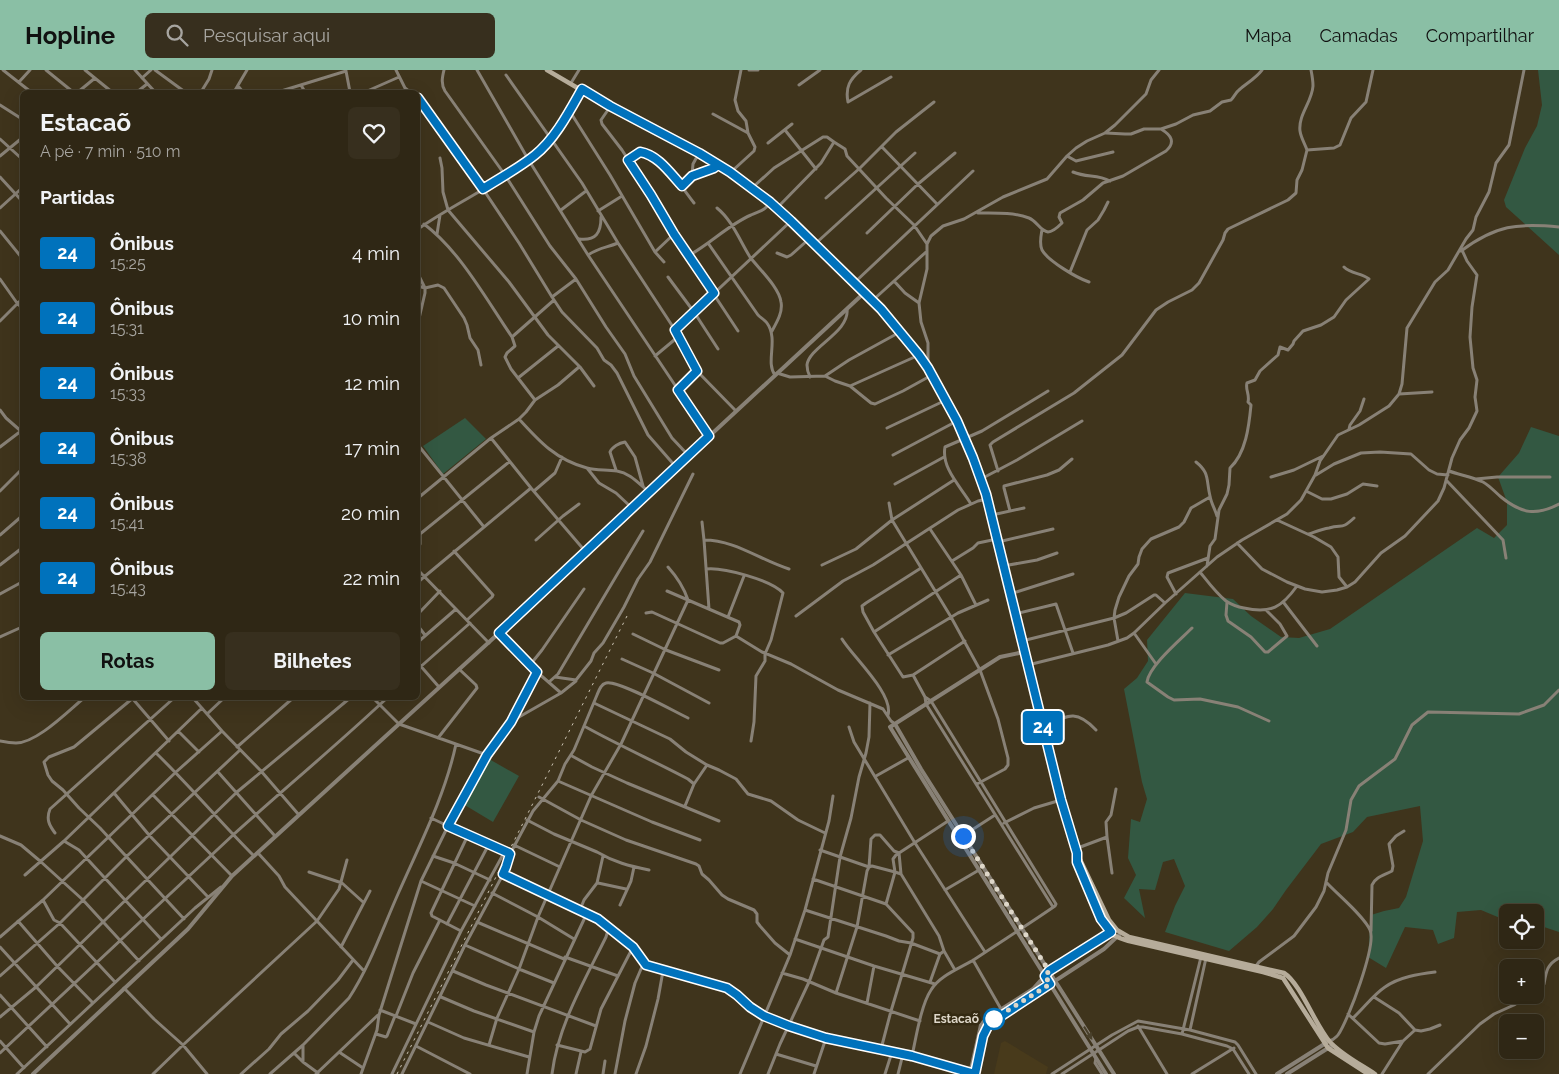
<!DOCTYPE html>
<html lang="pt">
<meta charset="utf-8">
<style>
:root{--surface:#2f2715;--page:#372f1e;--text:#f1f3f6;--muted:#a7a5a0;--line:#4a4434;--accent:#8abfa5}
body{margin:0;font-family:Raleway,sans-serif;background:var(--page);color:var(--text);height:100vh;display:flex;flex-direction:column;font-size:19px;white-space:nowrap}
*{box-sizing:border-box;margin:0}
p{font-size:16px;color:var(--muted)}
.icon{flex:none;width:28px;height:28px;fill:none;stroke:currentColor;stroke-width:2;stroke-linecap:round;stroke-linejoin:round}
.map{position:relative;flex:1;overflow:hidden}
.sheet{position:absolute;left:20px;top:20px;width:400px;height:610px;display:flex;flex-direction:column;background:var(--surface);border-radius:8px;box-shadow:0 5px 20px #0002,0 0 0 1px var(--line)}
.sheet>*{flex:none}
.badge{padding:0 10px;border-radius:4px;font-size:18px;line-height:32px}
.fabs{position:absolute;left:1499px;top:834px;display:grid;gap:10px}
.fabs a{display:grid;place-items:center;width:45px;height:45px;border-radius:8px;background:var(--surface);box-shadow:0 5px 20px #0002,0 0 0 1px var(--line);font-size:25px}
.you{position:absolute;width:25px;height:25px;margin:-12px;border:4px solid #fff;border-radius:50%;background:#1a73e8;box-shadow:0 0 0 8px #1a73e833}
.map>.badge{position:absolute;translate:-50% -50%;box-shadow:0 0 0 2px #fff}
h2{padding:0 20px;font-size:19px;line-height:45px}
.round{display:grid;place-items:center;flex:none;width:52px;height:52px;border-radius:8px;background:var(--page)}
.overview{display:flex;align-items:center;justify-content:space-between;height:85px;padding:0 20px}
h1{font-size:24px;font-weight:700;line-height:38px}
.button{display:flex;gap:10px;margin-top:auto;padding:10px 20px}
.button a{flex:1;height:58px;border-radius:8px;background:var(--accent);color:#111;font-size:20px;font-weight:700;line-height:58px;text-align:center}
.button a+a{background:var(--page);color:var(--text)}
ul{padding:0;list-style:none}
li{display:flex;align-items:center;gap:15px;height:65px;padding:0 20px}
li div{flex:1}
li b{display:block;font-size:19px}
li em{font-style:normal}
li .badge{min-width:55px;font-weight:700;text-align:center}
header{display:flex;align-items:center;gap:30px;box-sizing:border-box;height:70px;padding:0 25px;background:var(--accent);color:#111}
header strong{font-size:24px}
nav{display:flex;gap:28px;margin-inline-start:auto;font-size:18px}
.search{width:350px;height:45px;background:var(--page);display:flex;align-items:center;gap:12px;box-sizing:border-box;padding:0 18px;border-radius:8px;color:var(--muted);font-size:19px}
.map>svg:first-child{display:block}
</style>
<header>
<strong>Hopline</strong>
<div class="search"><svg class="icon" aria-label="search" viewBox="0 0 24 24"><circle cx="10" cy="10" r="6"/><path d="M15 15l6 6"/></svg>Pesquisar aqui</div>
<nav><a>Mapa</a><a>Camadas</a><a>Compartilhar</a></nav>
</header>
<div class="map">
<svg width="1559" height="1004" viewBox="0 0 1559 1004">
<rect width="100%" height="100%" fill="#3f341c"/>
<path fill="#483a1b" d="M1005 971 1048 997 1046 1004H994L1001 973Z"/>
<path fill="#335842" d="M1538 0H1559V185L1506 137 1504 130 1525 78 1537 56 1542 35Z
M465 348 486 369 443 404 423 376Z
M1531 357 1559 366V862L1535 854V842H1508L1507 849 1500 848 1481 840 1457 842 1454 868 1438 874 1433 860 1405 857 1386 898 1368 887 1371 845 1384 841 1399 838 1406 827 1423 771 1420 736 1367 747 1353 762 1321 774 1286 820 1273 839 1257 857 1229 881 1165 862 1175 836 1185 816 1174 789 1163 792 1155 820 1139 819 1145 848 1124 828 1136 805 1128 788 1131 749 1140 752 1147 729 1142 712 1124 619 1137 608 1148 591 1147 570 1185 523 1233 529 1251 546 1281 567 1299 568 1330 559 1477 458 1494 468 1507 455V432L1498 407 1519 383Z
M489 689 519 706 493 752 463 734Z"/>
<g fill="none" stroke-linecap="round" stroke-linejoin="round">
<path stroke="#888176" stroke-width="3" d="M3 0 31 22
M46 0 73 22
M85 0 112 22
M135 0 155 22
M155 0 185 22
M396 0 405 18 410 22
M444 0C442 8 441 14 445 21L505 105 550 176 576 209 606 257 625 284 634 306 672 368 688 385
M477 0 528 89 588 185 709 366
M741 0 735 30 738 41 746 51 748 63
M749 0H758
M346 1 350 22
M506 5 582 113 618 173 675 260 697 301 736 341
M142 8 151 0
M19 12 30 0
M571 13 579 0
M301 15 305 22
M799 15 820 0
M238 16 243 22
M78 22 95 8
M137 22 147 14
M201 22 209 9 212 0
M234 22 247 0
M278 22 346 1
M365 22 399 7
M418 28 483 119 519 173 552 227 562 242 597 278 604 290 611 295 617 303 648 365 676 397
M848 32 891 7
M848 32C845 17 850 9 861 0
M0 35 22 49
M610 37 601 50 602 54 622 80 651 125 674 164 738 261
M569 40 610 105 655 182 664 192
M713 44 748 63 755 77 754 81 731 102
M785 60 816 99
M1106 63 1125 64H1131L1144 59H1161L1176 54 1193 45 1210 41 1222 32 1231 30C1234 27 1236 22 1239 20 1247 13 1256 8 1262 0
M0 69 22 89
M834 72 845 79 847 86 886 128 914 155 927 174
M768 73 792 54
M882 77 937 134
M1307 80 1334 78 1340 75 1351 48 1366 32 1373 0
M1307 80C1305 74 1301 68 1300 61 1298 45 1312 32 1313 16 1313 11 1312 5 1311 0
M0 86 22 68
M1067 86 1076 91 1113 82
M440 88 442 98 443 122 448 140 509 212 548 265 580 297 594 316
M628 90 640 82C662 86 681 116 694 133
M1073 102C1087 108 1097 104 1110 111
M692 105 693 94 699 83
M0 107 22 131
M682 116 692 105 719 95
M752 118 774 98 823 67H827L834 72 821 93 777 138
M826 128 860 98 896 62 934 32
M0 138 22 118
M717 138C732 150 740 171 750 187 759 199 779 217 781 232 783 242 777 252 772 261
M561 140 586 121
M598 141 622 126
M978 143C995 143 1013 142 1029 148 1037 151 1040 161 1048 162 1053 162 1058 157 1062 153L1059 147 1060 143 1083 130 1103 113 1123 106 1166 81C1176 72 1171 65 1161 59
M424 154C460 181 486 229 512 267L515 276 507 283 505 287 511 299 535 330
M418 159C455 133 499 114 535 85 555 68 569 42 581 19
M1042 160C1041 166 1039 173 1042 180 1048 191 1077 208 1089 212
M0 161 22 188
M867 163 918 114 955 83
M437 164 440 145
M579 169C596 171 601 163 601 147
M708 173 758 245C761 248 765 250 767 253 779 270 765 292 775 305
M815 174 915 83
M1461 181C1496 155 1517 153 1559 157
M655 182 674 164
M777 183 787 187 791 185 809 169
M588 185C600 177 606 178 618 173
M688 186C710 174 728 155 751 145 759 141 765 141 770 133
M1070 202 1087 160 1098 150 1104 140 1108 132
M418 204 425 218V223L418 253
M668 207 694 242 718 279
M0 209 17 233 22 238
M894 211 905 223 919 233
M854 213 973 101
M418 216 425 218 438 215 444 218 464 248 467 255 470 268 478 280 481 295
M552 227 576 209
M872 231 926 182
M0 251 22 229
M675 260 791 151
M512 267 554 230
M655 286 679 266
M928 297V273L921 252 919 233 927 199V174L931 166 943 156 964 149 1003 127 1047 109 1067 86 1076 78 1087 71 1105 63 1115 55 1146 24 1151 10 1159 0
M777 303 790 307 825 306 835 311 850 316 871 333 875 334 903 321 932 305
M825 306 849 290 900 262
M810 307C808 303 807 299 807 295 809 277 850 262 847 239
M518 308 558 276
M850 316 919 285
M678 320 697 301
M1399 324 1432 322
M0 340 6 348 22 362
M519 349C539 371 556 390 587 398 597 401 607 399 617 401 630 403 639 414 649 422
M887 358 946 330
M1349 359 1350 355 1360 341 1364 329
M491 368 531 418 585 481
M418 375 484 457
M0 377 21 361
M893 385 957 351
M1196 392C1210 403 1206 410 1210 426 1211 433 1215 439 1217 446
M587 398 599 413 616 423 632 438
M616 400 610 382C612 377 619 373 625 372L635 387 643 416
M998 401 990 375 993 372 1074 323 1122 285 1156 240 1168 232 1192 220 1199 213 1223 170 1225 163 1228 159 1288 130 1296 123 1297 110 1302 100 1307 80
M1449 401C1460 405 1472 407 1483 412 1490 416 1495 422 1501 427 1522 444 1536 446 1559 434
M1316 405 1334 394 1361 383 1380 382 1411 384 1429 400 1437 404 1448 405
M1271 407 1294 400 1323 386
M981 409 1017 390 1082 351
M1476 409 1497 407H1550
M1447 411 1503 470 1506 488
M895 414 944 387
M0 421 22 399
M534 421 555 403 562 387
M1306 421 1322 429H1331L1347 424 1363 414 1377 416
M418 428 491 368 519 349 526 342 535 330 558 315 579 297
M889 433 892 450 951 547 980 600 998 649 1008 688V695L1005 699 977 714
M971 434C961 417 941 398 945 377L982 361 1048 321
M1010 441 1004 418V416L1047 405 1059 400 1072 389
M992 445 1024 438
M1277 450 1314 467 1331 477 1338 487 1339 507 1347 517
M702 452 704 470 709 539
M930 459 961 505 976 535
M1309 464C1315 462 1322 459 1329 458 1343 454 1341 460 1354 448
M0 465 22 446
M536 470 563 446 579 434
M704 470C735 470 760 490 789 499
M998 472 1053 459
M1237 473 1262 499 1287 512 1305 519 1322 522 1337 520 1347 517 1355 512 1381 483 1405 466 1438 431 1444 418 1452 388 1460 370 1469 358 1477 341 1475 327 1477 310 1473 298 1470 267 1472 237 1477 205 1467 191 1462 180
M418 478 420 474V464L509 392
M454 481 493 525 492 527 467 550
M952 491 973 478 978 473 997 469
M0 495 22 478
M822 495 856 479 892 450 954 410
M1003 496 1037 490 1057 483
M1207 496 1210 476 1215 469 1219 440 1227 424 1229 415 1230 398C1246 383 1249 356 1251 335L1248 332C1250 325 1245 319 1247 313L1255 310 1260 301 1278 285 1280 277 1288 280 1293 274 1294 271 1303 261 1321 255 1334 247 1346 230 1369 209C1362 203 1351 204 1344 197
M921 498 866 533 862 536 863 542 874 562 903 607 913 605 965 571
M706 499C723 497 771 510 783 523L771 570 765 584V591L756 606 754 652 751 671
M418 500 489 573
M1200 502C1208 512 1216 523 1226 531 1232 535 1238 537 1244 538 1271 544 1282 537 1297 516
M418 512 531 418
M667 521 739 552 740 555 736 566
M0 524 22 512
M1010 524 1073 504
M1176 524 1167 507 1168 503 1208 488
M1227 532 1226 545 1228 551 1251 567 1265 582H1268L1287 566 1280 554 1267 541
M1284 533 1317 576
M646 543 652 542 720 573H723L736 566 762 582 791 594 838 620 883 639 891 651 895 654
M418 544 440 521
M1015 544 1056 534 1073 583
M796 546 843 511 873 495 958 440 978 431 987 429
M728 547 744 506
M418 556 425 565
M1192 558C1180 570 1149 596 1147 612L1168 627 1174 630 1200 629 1238 637 1269 651
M874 562 961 505
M1134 563 1156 594
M633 564 666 580 719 600
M0 567 22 557
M842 569C852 586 894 624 888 645
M1022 571 1114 548 1126 543 1154 525H1156L1165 533
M1118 571 1114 548 1115 540 1119 527 1129 506 1138 494 1139 487 1142 479 1151 469 1179 457 1184 452 1191 438 1210 427
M418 572 456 539
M888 585 958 543 988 530
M622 589 653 603 709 633
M418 593 439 617
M530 595 542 580 584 519
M1028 595 1108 575 1127 568 1134 563 1165 533 1217 487 1242 470 1287 444 1301 430 1315 405 1320 391 1338 365 1359 355 1389 336 1399 324 1402 314 1407 258 1435 212 1448 200 1466 169 1473 160 1476 147 1489 122 1496 93 1509 75 1524 0
M418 599 470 553
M537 602 561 623
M913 605 925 627 926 634 1053 837
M555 607 576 610 591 591 594 583 603 573 624 537 638 509 650 492 693 404
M549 612 558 604 643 461
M132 628 169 671
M133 628 74 677 49 687 44 692 48 705 52 711 63 720 79 738 100 758 184 849
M193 628 222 661 261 701 299 745
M373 628 399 654 487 685
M594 633 670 669 686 682 707 695 719 700 736 709 748 724 771 731 798 750 825 763
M207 644 224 628
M512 651 561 623 576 611
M584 656C618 675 654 691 688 709L694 714
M849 657 854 672 915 773 985 882
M1043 657C1067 646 1075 638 1096 660
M178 661 199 682
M438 668 477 618 476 615 459 599
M0 671C5 672 11 673 16 673 37 673 68 641 84 628
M237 677 293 628
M156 683C190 716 221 753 254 786
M572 686 592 697 627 713 719 751
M218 702 275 766
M876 706 908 688
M558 711 652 752 700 770
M114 723 149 765 208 827
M153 725 232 806
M539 727 581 750 626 770 696 794 699 796 702 804 709 810 722 825 728 829 754 840 757 844V852L760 856 775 873 790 885
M685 736 694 714 707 695
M527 750 554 764 597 782C614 792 629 796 649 800
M1004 753 1034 738 1061 730
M55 763C49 755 46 749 50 739L174 628
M0 766 21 775 40 791 83 830 139 891
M961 767 995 745
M1107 767 1106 752 1111 745 1116 719
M64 771 79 780 161 869
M514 775 560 797
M1075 779 1107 767 1112 803
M820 780 869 797 871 769 875 765H880L894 781 899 783 901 804
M258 783 279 806 285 817 364 901
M510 784 533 741 558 711 565 694 574 680 597 625C599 620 601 614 606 613 617 609 675 642 688 648
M433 786 454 793 490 810
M309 802 342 813 363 832
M503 804 598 849 633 877 646 895 727 918 737 925 751 937 764 946 789 956 826 968 912 986 975 1004
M25 805 64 771 202 638
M813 809 886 834 913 863V868L891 941 881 979
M421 811 475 836
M1326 812C1337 824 1364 846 1370 860 1377 874 1348 951 1338 965 1335 968 1334 970 1329 971
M598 813 626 819
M945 820 979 800
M492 823 538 847 574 869
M43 830 54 850 60 853 115 912
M886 834 895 802 901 804 939 866 944 881 955 900
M620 835 631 811 634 797
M580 840 584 830 597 813 603 786
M805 840 886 866 899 871 911 873 940 884 944 881
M18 851 57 896 93 933
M477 852 564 889
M447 854 489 774
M461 861 432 846 431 843 468 765
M1371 861 1372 815C1375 807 1385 805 1392 801L1393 796 1389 774 1396 766 1404 761
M0 867 43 830 176 702 222 661
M795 869 874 896 935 914
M465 875 519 899 554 913
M0 877 70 954
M341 877 370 821
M565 887 618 906
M973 890 1001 939
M1256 896 1259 892 1294 866 1316 837 1324 821 1328 803 1346 760 1351 730 1359 716 1395 689 1412 655 1428 642 1519 644 1544 635 1559 620
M453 901 486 915 596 956
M782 903 803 909 836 923 920 951
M0 906 60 853 127 786 240 680
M930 912 940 884
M124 918 154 949 183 975 207 1004
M1535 922 1544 914C1546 902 1547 894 1559 888
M836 923 857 857 867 801 869 797 872 796 895 802 893 789 896 785 948 751
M0 925 47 977
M441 927 474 941 534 962
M1374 927 1399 943 1415 960 1421 961 1430 959 1440 955
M867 933 874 896
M380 940 416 954
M1348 944 1379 973 1385 974 1403 971
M396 946 413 903 440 850
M0 947 36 917 237 722 350 628
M1353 948C1364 938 1373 925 1385 917 1399 907 1419 904 1435 902
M428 952 464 968 529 987
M1138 956 1167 1004
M1190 960 1206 888
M376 964 386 967 387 966 395 946
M1182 964 1201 887
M0 971 24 998
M489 975 497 948 519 899 538 847 591 726 621 674 688 530C684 518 677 507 668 497
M557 975 585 982 590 979 601 939 633 877
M303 976V992
M416 976 470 1004
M339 982 363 998
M0 983 233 765C284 719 337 675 387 628
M294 983 303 992 318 1003
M776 984 816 996
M912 986C916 968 921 935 931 920 940 905 961 898 975 889 1002 871 1029 854 1055 836L1056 834 931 631 925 627
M1096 988 1095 993 1102 1004
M17 1004 195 838 221 817
M153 1004 183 975 317 851 339 819 347 790
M241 1004 269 979 281 964 308 941 338 910 353 890
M270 1004 303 975 349 928C370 896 382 860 398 824 419 776 445 726 456 674
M316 1004 378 945
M361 1004 377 960 379 945 421 811 448 756 431 748
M392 1004 461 861 505 781
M402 1004 465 875 507 797 510 784 448 756 487 685 511 652 537 602 499 563
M527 1004 534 962 539 946 587 843
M552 1004C558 955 585 910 606 867L609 857
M576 1004 581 982
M603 1004 605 991
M615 1004 625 951 635 913 644 892
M636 1004 646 976 658 929 663 901
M740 1004 790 885 805 840 829 751 833 726
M768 1004 780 974 809 912 824 870 828 867 840 787 851 748 859 707 866 683 869 667 870 633
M814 1004 826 968
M885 1004 892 982
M898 1004 903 984
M1052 1004 1112 965 1138 951 1190 960 1235 972 1238 975 1256 1004
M1062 1004 1128 961 1138 957H1143L1182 964 1227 976 1233 979 1249 1004
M1192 1004 1234 978
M1382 1004 1403 971 1415 960
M1428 1004 1480 954 1494 944 1514 935 1530 925"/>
<path stroke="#888176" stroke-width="4" d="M1024 582 1000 587 890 657 1106 1004
M895 654 921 699 1114 1004
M33 1004 188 859 232 806 499 563 676 397 864 223
M970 1004 981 955 986 949 1033 919 1049 901 1115 858
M975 1004 983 966 989 954 1104 879 1121 863
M1277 1004 1326 973
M1287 1004 1333 975"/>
<path stroke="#b6ac9a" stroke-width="4.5" d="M547 0 610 37 699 83 731 102 783 143 881 239 919 285 938 315 957 351 973 388 986 424 1055 708 1075 779 1109 850 1117 860 1129 867 1284 903C1301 914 1315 955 1330 972 1342 985 1360 994 1375 1004
M1077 785C1077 802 1099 851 1111 863 1116 868 1123 869 1129 871L1263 902 1283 908 1328 978 1368 1004"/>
<path stroke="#cac3b3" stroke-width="1" stroke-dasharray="2.5 5" stroke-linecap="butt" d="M397 1004 628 544"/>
</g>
<defs><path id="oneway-solid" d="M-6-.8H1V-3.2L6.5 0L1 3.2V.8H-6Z" transform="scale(1.25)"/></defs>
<use fill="#49402b" href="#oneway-solid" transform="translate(1088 963) rotate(58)"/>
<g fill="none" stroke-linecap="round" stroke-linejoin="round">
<g stroke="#fff" stroke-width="11">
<path id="line" d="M418 28 483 119C500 108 519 98 535 85 555 69 569 42 582 19L610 36 699 83 730 102 770 132 791 151 881 239 919 285 928 298 957 351 973 388 986 424 1061 730 1077 783V792L1101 849 1111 862 1049 901 1045 906 1050 914 989 954 983 966 975 1004 912 986 826 968 789 956 764 946 750 937 737 925 727 918 646 895 633 877 598 849 503 804 506 797 510 784 509 783 448 756 487 685 511 652 537 602 499 563 709 366 678 320 697 301 675 260 714 223 674 164 651 125 628 90 640 82C658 85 670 103 682 116L692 106 714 98"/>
</g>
<use href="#line" stroke="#0072bc" stroke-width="8"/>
<path stroke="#ded7c9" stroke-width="5" stroke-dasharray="0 9" d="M963 766 1049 901 1045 906 1050 914 994 949"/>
</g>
<circle fill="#fff" stroke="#0072bc" stroke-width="2.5" cx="994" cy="949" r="10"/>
<g text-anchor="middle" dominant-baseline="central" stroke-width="5" stroke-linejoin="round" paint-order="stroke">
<g font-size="12" font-weight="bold" fill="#ded7c9" stroke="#342a12" text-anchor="end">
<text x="979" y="949">Estacaõ</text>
</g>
</g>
</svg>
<div class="fabs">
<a><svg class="icon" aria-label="locate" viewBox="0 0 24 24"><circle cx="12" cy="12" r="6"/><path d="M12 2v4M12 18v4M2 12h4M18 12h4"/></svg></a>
<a>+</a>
<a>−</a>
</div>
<div class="you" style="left:963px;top:766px"></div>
<b class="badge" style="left:1043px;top:657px;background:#0072bc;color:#fff">24</b>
<section class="sheet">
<div class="overview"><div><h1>Estacaõ</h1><p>A pé · 7 min · 510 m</p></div><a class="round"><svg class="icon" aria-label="heart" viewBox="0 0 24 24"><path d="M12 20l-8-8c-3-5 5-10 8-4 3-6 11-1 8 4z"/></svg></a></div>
<h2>Partidas</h2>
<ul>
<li><span class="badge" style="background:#0072bc;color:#fff">24</span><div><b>Ônibus</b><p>15:25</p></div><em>4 min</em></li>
<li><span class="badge" style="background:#0072bc;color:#fff">24</span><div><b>Ônibus</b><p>15:31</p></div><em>10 min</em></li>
<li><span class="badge" style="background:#0072bc;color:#fff">24</span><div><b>Ônibus</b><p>15:33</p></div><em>12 min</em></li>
<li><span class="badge" style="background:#0072bc;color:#fff">24</span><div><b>Ônibus</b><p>15:38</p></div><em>17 min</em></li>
<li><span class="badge" style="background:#0072bc;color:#fff">24</span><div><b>Ônibus</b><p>15:41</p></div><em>20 min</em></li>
<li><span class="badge" style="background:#0072bc;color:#fff">24</span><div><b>Ônibus</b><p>15:43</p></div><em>22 min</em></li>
</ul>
<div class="button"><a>Rotas</a><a>Bilhetes</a></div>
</section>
</div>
